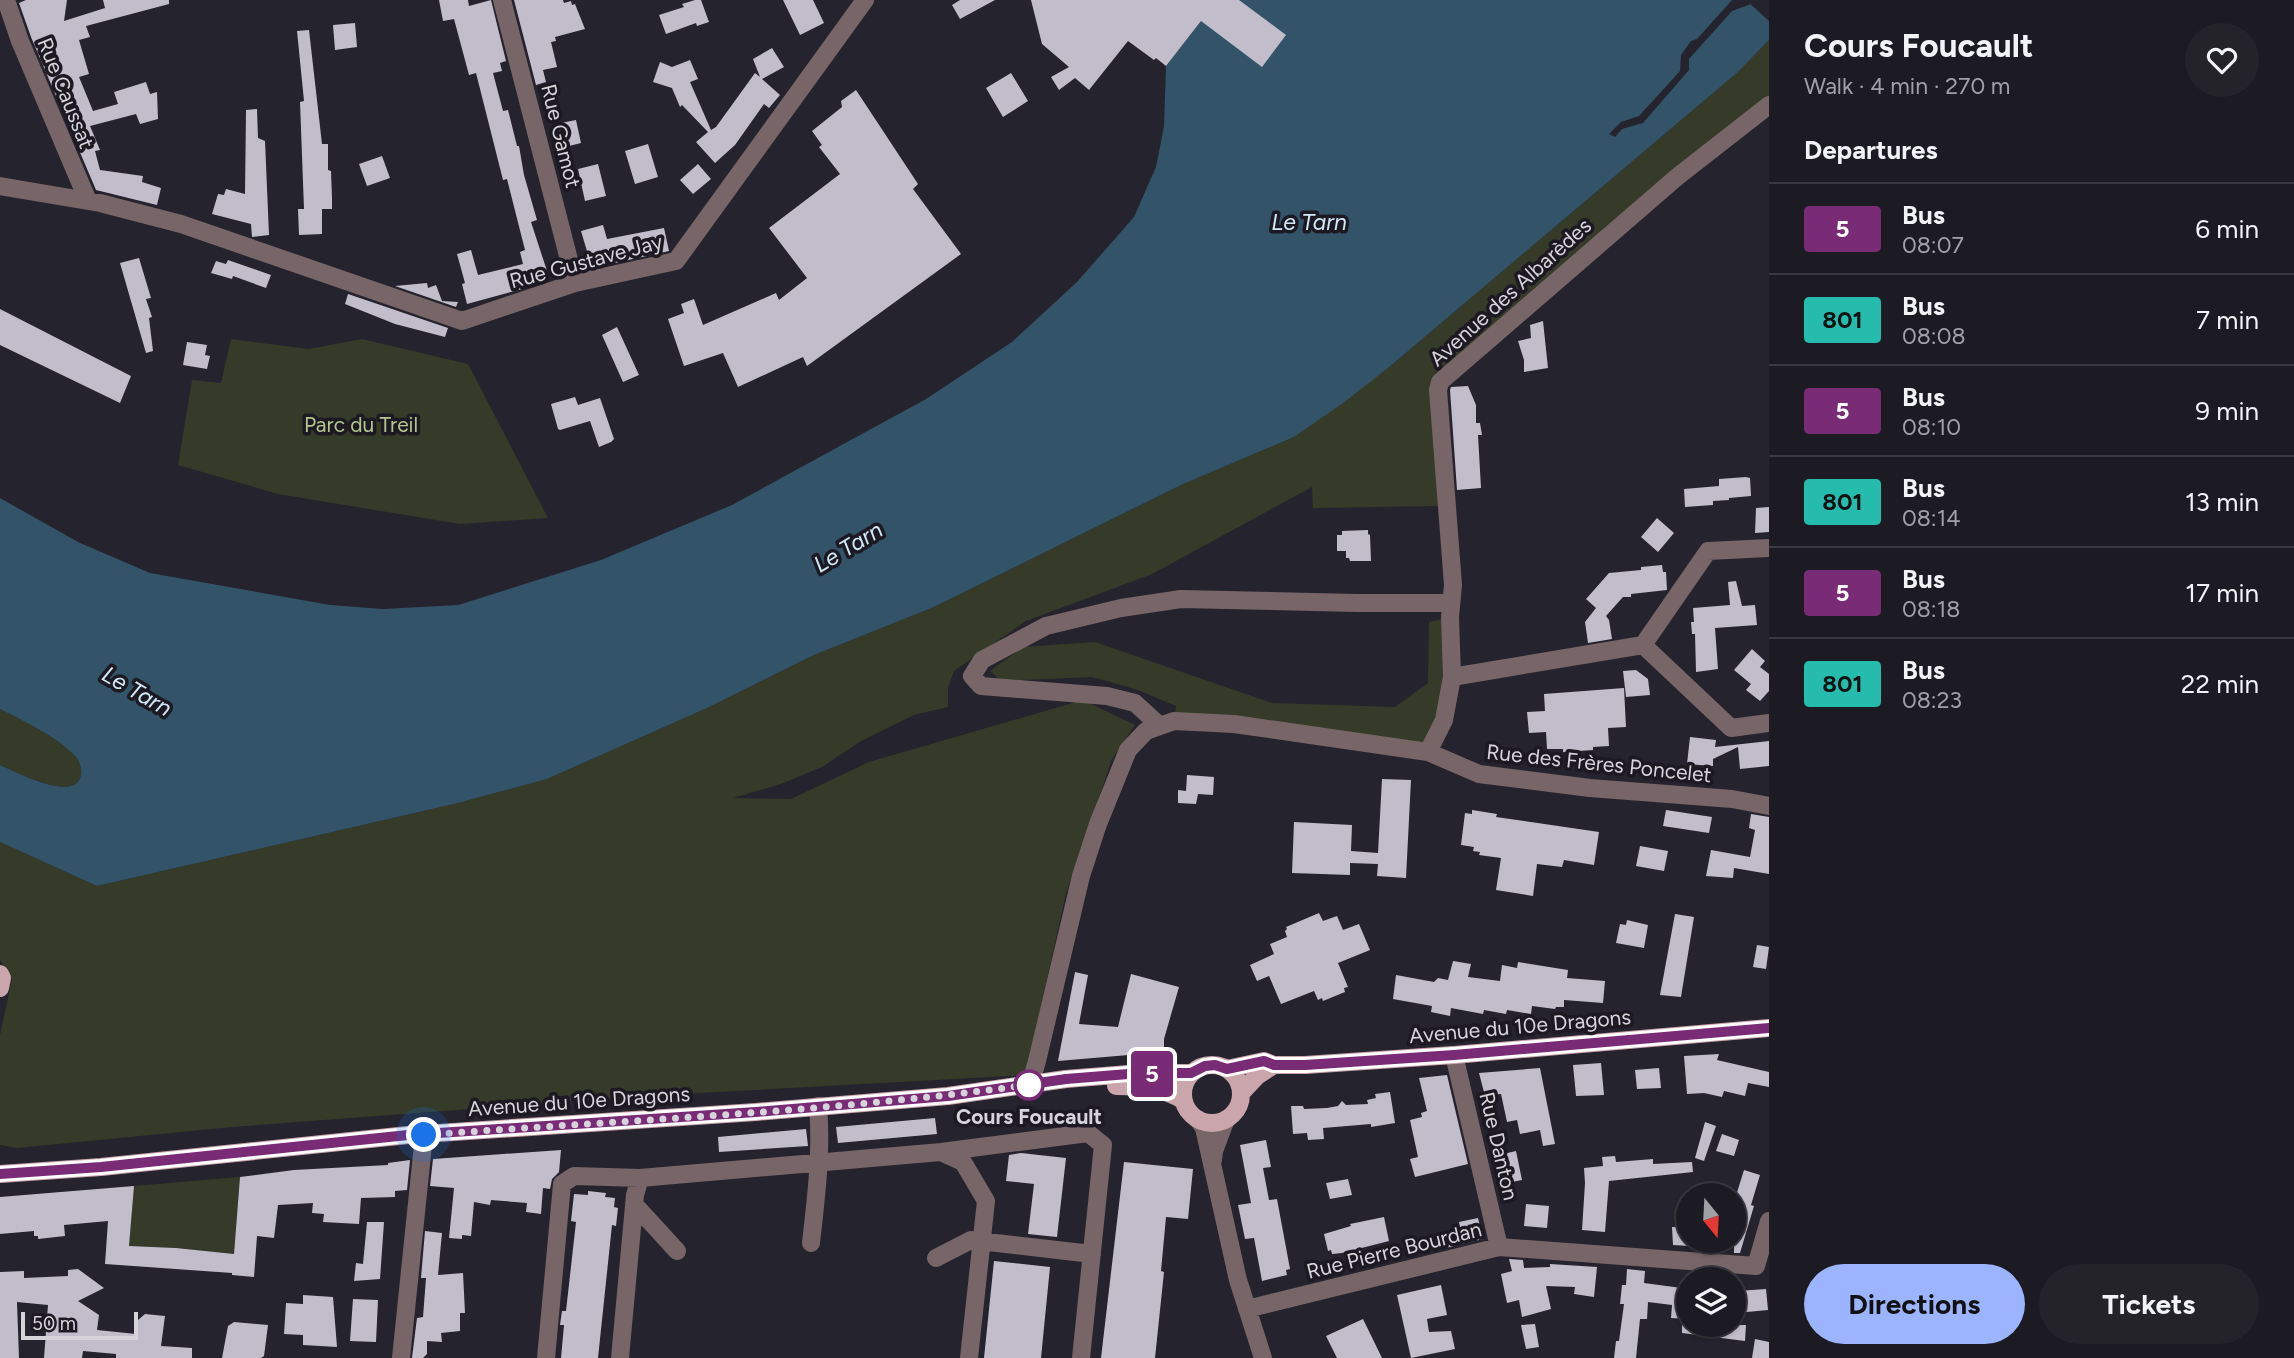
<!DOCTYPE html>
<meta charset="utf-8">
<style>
:root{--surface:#1c1a22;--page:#25232a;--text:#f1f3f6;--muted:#a0a1a5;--line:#3a3840;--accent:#9bb4fd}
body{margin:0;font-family:Figtree,sans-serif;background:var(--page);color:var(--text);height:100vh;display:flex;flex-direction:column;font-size:26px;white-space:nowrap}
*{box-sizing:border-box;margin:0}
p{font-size:23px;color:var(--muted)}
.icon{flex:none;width:38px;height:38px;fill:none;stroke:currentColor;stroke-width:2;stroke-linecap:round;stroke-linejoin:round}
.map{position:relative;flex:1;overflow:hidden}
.drawer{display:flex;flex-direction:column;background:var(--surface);width:525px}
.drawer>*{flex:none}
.badge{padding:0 14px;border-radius:5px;font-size:24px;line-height:46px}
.needle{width:46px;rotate:162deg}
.buttons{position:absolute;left:1676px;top:1183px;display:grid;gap:14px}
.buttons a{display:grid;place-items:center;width:70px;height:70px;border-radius:50%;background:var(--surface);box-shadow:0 2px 5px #0004,0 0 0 2px var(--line);font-size:35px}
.scale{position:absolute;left:21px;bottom:18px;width:117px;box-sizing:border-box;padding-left:7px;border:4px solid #d6d4db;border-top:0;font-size:19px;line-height:24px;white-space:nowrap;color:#d6d4db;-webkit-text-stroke:5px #1c1923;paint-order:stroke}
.you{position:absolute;width:35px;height:35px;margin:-18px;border:5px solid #fff;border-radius:50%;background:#1a73e8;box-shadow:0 0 0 10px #1a73e833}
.map>.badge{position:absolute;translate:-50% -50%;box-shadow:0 0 0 4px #fff}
h2{padding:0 35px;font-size:26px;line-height:63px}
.round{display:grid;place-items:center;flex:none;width:74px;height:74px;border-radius:37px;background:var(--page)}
.headline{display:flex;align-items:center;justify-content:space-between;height:119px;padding:0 35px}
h1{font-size:33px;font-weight:700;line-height:52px}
.primary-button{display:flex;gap:14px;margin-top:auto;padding:14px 35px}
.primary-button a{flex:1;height:80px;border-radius:42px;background:var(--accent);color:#111;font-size:28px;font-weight:700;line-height:80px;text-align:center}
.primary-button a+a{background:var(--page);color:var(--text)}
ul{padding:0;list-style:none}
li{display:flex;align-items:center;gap:21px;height:91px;padding:0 35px;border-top:2px solid var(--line)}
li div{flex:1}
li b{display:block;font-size:26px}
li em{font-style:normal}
li .badge{min-width:77px;font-weight:700;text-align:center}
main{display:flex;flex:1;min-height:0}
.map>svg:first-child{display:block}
</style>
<main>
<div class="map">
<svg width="1769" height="1358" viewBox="0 0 1769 1358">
<rect width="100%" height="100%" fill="#25232d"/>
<path fill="#353b28" d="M1769 40V105L1446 375 1438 506 1313 508 1312 487 1152 574 1026 621 954 671 948 688V707L914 715 861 741 822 767 781 784 733 798 791 799 869 762 1083 700 1135 725 1112 759 1066 893 1026 1075 644 1096 232 1127 17 1148 0 1145V1035L12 979 0 960V842L97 886 458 803 547 779 707 708 814 655 934 607 1181 485 1294 437 1388 368 1738 72Z
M231 339 309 349 362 339 468 364 548 518 460 524 278 494 178 465 192 380 221 383Z
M1450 617 1452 677 1428 752 1174 721 1176 706 1138 690 1092 677 1001 681 990 671 1023 647 1095 642 1272 703 1395 707 1428 683 1429 622Z
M0 709C23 721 56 736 74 755 79 760 82 767 81 774 78 805 14 771 0 765Z
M240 1177 234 1254 176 1248 129 1246 134 1186Z"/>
<path fill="#335368" d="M1239 0H1746L1769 21V40L1738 72 1388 368 1343 403 1294 437 1181 485 934 607 814 655 707 708 547 779 458 803 97 886 0 842V765C14 771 78 805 81 774 82 767 79 760 74 755 56 736 23 721 0 709V498L78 542 150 573 330 605 383 609 458 605 601 560 732 505 926 399 1012 342 1077 282 1134 217 1156 167 1164 126 1166 66 1201 21Z"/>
<path fill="#25232d" d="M1732 0H1746L1751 4 1732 11 1689 59V70L1643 123 1622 129 1615 137 1609 134 1621 122 1639 116 1680 71 1681 55 1691 41 1697 39Z"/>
<path fill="#c2bdcb" d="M26 0H67L64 21 105 8 103 0H169V4L86 26 90 37 79 40 89 74 79 77 93 111 118 104 114 92 146 82 150 94 157 92 158 119 140 124 136 114 90 126 100 150 95 151 100 170 143 176 142 182 161 188 157 205 96 190 31 37 19 3Z
M439 0H468L469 6 491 0 506 61 500 63 502 71 493 73 503 111 508 110 517 146H519L524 175 537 220 531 222 547 271 520 278 522 289 467 304 462 284 465 283 457 254 471 250 478 275 523 264 520 252 525 250 507 179 503 180 476 73 469 75 454 19 443 21Z
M514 0H563L564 3 571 1 572 5 575 4 585 29 555 37 556 41 551 42 557 67 543 70 546 82 536 85Z
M695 0H701L709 22 697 26 696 23 666 34 659 15 684 7 682 4Z
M783 0H813L824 23 800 35Z
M960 0H995L960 19 952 5Z
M1031 0H1239L1286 35 1262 67 1201 21 1166 66 1156 58 1154 60 1128 41 1089 90 1075 78 1059 90 1051 77 1069 67 1042 44Z
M355 23 357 47 335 50 333 25Z
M309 30 322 144H328V170L331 171 332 199V209H322V234L299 235 298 209H304L300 102 304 101 297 31Z
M772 48 784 67 762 79 780 95 769 108 764 104 735 145 715 163 696 142 708 132 682 105 680 107 672 88 653 82 660 62 672 67 690 60 698 79 690 82 711 130 716 127 755 73 760 77 753 59Z
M1011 73 1028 101 1003 117 986 88Z
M856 90 918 184 913 189 961 254 807 366 803 357 738 387 723 353 684 366 668 319 684 313 681 304 694 299 703 325 776 293 779 300 807 278 769 228 840 174 819 147 822 145 812 131 842 107 841 101Z
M257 109 258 138 265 141 269 235 252 237 251 224 212 214 218 194 224 195 226 189 245 194 246 110Z
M576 120 581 143 561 148 556 124Z
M648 144 658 177 635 184 625 151Z
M382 156 390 178 367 186 359 164Z
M598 164 606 196 585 201 578 169Z
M698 164 711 179 693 194 680 180Z
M603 225 607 239 664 228 669 251 592 268 581 231Z
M139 258 151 298 146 299 152 317 149 318 153 351 146 353 120 263Z
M228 260 271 275 266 288 233 276 232 279 211 273 216 261 226 264Z
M427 283 428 288 436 285 442 301 458 302 456 307 395 286Z
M348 294 448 328 445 337 395 324 345 304Z
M0 309 131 376 120 403 0 345Z
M1543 321 1548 368 1524 372V360L1518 341 1531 338 1530 325Z
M617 327 639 375 623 382 602 335Z
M187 342 207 345 205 355 210 356 207 369 183 365Z
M1468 386 1476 405V423H1480L1482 435H1478L1481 488 1457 490 1450 390 1451 387Z
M575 397 578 405 600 398 614 439 611 442 599 447 590 421 560 430 558 429 551 404Z
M1746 477 1750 478 1751 496 1729 498V500L1713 501V505L1685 507 1684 489 1719 486V479Z
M1769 507V532L1755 533 1756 508Z
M1657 518 1674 533 1658 552 1641 537Z
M1368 530V534L1370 535 1371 561H1350L1349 558H1346V551H1337V535H1342V531Z
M1662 565 1663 572H1666L1667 590 1631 594V597H1623L1606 616 1609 620 1612 639 1588 643 1585 622 1596 608 1586 599 1609 573 1641 570V567Z
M1736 581 1742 606 1755 605 1757 625 1715 628 1718 669 1696 672 1695 634H1692L1691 622H1694L1693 608 1730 605 1728 582Z
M1752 649 1765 661 1760 667 1769 674V691L1760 701 1746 690 1751 684 1734 670Z
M1636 670 1648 679 1650 695 1626 697 1623 671Z
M1624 688 1626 727 1608 728 1609 746 1593 747V750L1563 752V749H1547L1546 732 1529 733 1527 712 1545 711 1544 694Z
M1690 737 1716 740 1715 747 1769 741V766L1740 769 1738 747 1713 759V766L1687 764Z
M1187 775 1214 777 1213 795 1198 794 1196 804 1178 803V790L1186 791Z
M1382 779 1411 780 1406 878 1377 876 1378 864 1350 863V875L1292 873 1294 822 1352 825 1351 851 1378 853Z
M1472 810 1497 814 1496 817 1599 832 1594 865 1564 860 1562 867 1537 864 1533 896 1496 890 1501 858 1479 855 1480 852 1473 851 1474 847 1461 845 1465 813 1472 814Z
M1666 810 1712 817 1709 833 1663 826Z
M1751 814 1769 817V874L1734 868 1733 878 1706 876 1711 850 1750 857 1755 830 1749 828Z
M1640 846 1668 851 1664 871 1636 866Z
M1319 913 1323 921 1337 916 1343 930 1359 924 1370 950 1338 963 1348 987 1344 988 1345 992 1323 1001 1322 998 1318 1000 1314 991 1281 1004 1269 976 1257 981 1250 965 1274 954 1270 944 1287 937 1285 931 1287 929 1286 927Z
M1675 914 1694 917 1681 997 1660 995Z
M1627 920 1648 925 1644 948 1616 943 1620 924 1626 925Z
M1757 945 1769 947 1766 969 1753 967Z
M1453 961 1471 964 1468 977 1500 981 1502 965 1517 968 1518 962 1568 970 1567 978 1605 981 1603 1003 1564 1000V1007H1556L1555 1009 1532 1006 1531 1014 1507 1010 1506 1014 1484 1010 1483 1014 1451 1008 1450 1016 1431 1012 1432 1006 1393 999 1396 975 1434 982 1438 978 1448 980Z
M1075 972 1088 975 1079 1024 1118 1027 1131 974 1179 987 1164 1039V1052L1058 1061Z
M1719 1054 1717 1060 1769 1072V1087L1748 1083 1745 1096 1724 1091 1722 1097 1704 1093 1687 1094 1684 1056Z
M1601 1063 1604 1095 1576 1096 1573 1065Z
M1540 1068 1555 1144 1543 1146 1540 1130 1520 1134 1517 1120 1507 1122 1501 1094 1485 1096 1479 1073Z
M1659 1068 1661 1088 1637 1089 1635 1070Z
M1447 1075 1468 1164 1415 1177 1410 1159 1418 1157 1410 1120 1422 1117 1421 1113 1427 1111 1419 1078Z
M1390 1092 1395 1123 1371 1127V1124L1323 1128 1324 1139 1308 1140 1307 1133 1293 1134 1291 1106H1303L1304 1109 1327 1108 1338 1106 1342 1101 1346 1105 1368 1104 1367 1100 1376 1098 1375 1094Z
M935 1118 937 1134 838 1143 836 1127Z
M1705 1122 1716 1126 1704 1161 1695 1158Z
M806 1129 808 1146 719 1152 718 1137Z
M1722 1134 1739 1140 1734 1156 1716 1151Z
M1266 1140 1271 1167 1263 1168 1269 1200 1277 1199 1290 1269 1286 1270 1287 1275 1262 1281 1254 1238 1245 1239 1238 1205 1251 1203 1240 1145Z
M561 1150 559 1172 552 1179 550 1189 543 1188 541 1214 526 1212 527 1203 491 1200 490 1205 474 1202 471 1236 462 1235V1239L449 1238 454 1188 430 1186 433 1159Z
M1516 1151 1522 1180 1502 1184 1499 1155Z
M1021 1153 1066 1158 1057 1237 1028 1234 1034 1184 1006 1181 1009 1155Z
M1615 1156 1616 1162 1653 1159V1164L1692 1162 1693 1172 1609 1181 1605 1232 1582 1230 1585 1183 1584 1168 1603 1166 1602 1157Z
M410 1160 407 1190 395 1191V1197L361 1198 359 1224 323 1222 324 1214 312 1213 313 1203 278 1205 274 1238 257 1236 254 1277 232 1275V1273L105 1264 108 1221 64 1225 65 1236 38 1239V1236H34V1231L0 1234V1197L134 1186 129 1246 176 1248 234 1254 240 1177 294 1170 388 1165V1163Z
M1124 1162 1193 1169 1188 1219 1166 1217 1161 1271 1164 1272 1155 1358H1101Z
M1744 1170 1760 1175 1751 1205 1754 1206 1740 1253H1734V1202Z
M1348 1179 1352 1195 1330 1199 1326 1183Z
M588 1191 606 1193 605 1197 615 1198 614 1207 618 1208 616 1226 612 1225 598 1358H561L564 1325H560L562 1311H566L576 1222 571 1221 574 1194 588 1195Z
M1526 1204 1549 1206 1547 1228 1524 1226Z
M1384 1217 1389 1241 1342 1253 1332 1254 1331 1250 1328 1251 1324 1234 1351 1226 1350 1224Z
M1478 1218 1483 1239 1433 1251 1430 1240 1461 1233 1459 1222Z
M367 1222H384L380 1279 354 1281 356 1263 363 1264Z
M1672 1227H1689V1246L1673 1245Z
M425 1231 442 1233 438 1275 463 1273 465 1313H460V1331L441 1333 442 1342 427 1341V1354L423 1358H412L417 1318 423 1317 426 1278H421Z
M1509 1259 1523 1260 1524 1268 1550 1267V1264L1597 1267 1594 1297 1574 1294 1575 1287 1546 1286 1551 1309 1522 1317 1519 1300 1507 1303 1501 1274 1512 1271Z
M994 1261 1050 1267 1041 1358H984Z
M78 1269 104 1288 78 1301 99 1315 97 1330 136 1334 138 1320 145 1314 165 1316 161 1346 192 1348V1358H116V1354L83 1351 82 1358H44L48 1305 17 1302 19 1358H0V1272L24 1271V1278L68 1276V1270Z
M1627 1269 1645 1271 1644 1283 1689 1289V1319L1671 1318 1672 1305 1648 1302 1647 1319H1640L1636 1358H1614L1616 1341H1619L1624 1304H1620L1622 1285H1626Z
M1441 1285 1447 1315 1427 1319 1429 1332 1451 1331 1455 1349 1411 1358 1397 1295Z
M1766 1289 1768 1310 1736 1313 1738 1291Z
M303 1295 333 1297 337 1347 303 1345V1335L284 1334 286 1303 303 1304Z
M353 1299 378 1300 376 1342 350 1341Z
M1363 1319 1382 1358H1337L1326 1336Z
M234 1322 268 1325 264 1356 261 1358H222L228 1326Z
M1535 1324 1539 1347 1526 1349 1521 1325Z
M1682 1325H1746L1745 1341 1682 1333Z
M1755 1339 1769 1342V1358H1752Z"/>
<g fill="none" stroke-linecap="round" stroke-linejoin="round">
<path stroke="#776568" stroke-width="18" d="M6 0 20 41 88 201
M502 0 575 283
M0 186 100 203 181 224 462 321 575 283 676 261 865 0
M1643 645 1708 551 1769 548
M1452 677 1643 645 1731 728 1769 723
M1160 726 1135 703 1107 696 981 686 972 676 982 660 1046 626 1121 608 1181 599 1357 603H1451
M1428 752 1444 720 1452 677 1450 617 1453 585 1438 390 1440 382 1677 177 1769 105
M1454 1055 1499 1247
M1035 1084 1033 1075 1037 1061 1081 876 1098 824 1128 750 1146 731 1174 721 1234 724 1428 752 1479 774 1590 788 1732 799 1769 806
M1198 1119 1204 1128 1238 1280 1263 1358
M941 1152 963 1162 986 1201 969 1358
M1213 1160 1214 1151 1226 1119
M634 1204 677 1251
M811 1243C816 1198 822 1152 818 1106
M936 1258 971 1240 1092 1254
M1247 1309 1499 1247 1756 1266 1769 1221
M401 1358 424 1135
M546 1358 562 1184 574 1176 640 1178
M620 1358 635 1195 640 1178 941 1152 1088 1133 1103 1145 1081 1358"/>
<path stroke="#caa5ab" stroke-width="18" d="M0 974 2 978 0 988
M1183 1094a29 29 0 1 1 58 0a29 29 0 1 1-58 0Z
M1227 1069 1264 1061 1274 1065H1305L1454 1055 1769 1028
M1116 1086C1140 1086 1162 1087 1184 1101
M1241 1093 1257 1076 1274 1065
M0 1174 101 1167 408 1135 756 1112 948 1096 1066 1079 1141 1073H1191"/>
</g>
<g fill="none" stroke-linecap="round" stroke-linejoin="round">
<g stroke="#fff" stroke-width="16">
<path id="line" d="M0 1174 101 1167 408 1135 756 1112 948 1096 1066 1079 1141 1073H1191L1205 1066 1215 1065 1227 1069 1264 1061 1274 1065H1305L1454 1055 1769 1028"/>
</g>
<use href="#line" stroke="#792b75" stroke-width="10"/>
<path stroke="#d6d4db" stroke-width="7" stroke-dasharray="0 12.6" d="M424 1135C628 1120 833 1112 1035 1084L1029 1085"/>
</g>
<circle fill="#fff" stroke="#792b75" stroke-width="3.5" cx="1029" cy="1085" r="14"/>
<g text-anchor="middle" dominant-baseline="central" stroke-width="7" stroke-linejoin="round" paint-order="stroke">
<g font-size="21" fill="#d6d4db" stroke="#1c1923">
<text transform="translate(66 93) rotate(68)">Rue Caussat</text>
<text transform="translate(561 136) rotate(76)">Rue Gamot</text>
<text transform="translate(586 261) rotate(-15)">Rue Gustave Jay</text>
<text transform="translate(1510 292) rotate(-42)">Avenue des Albarèdes</text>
<text transform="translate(1599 763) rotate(6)">Rue des Frères Poncelet</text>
<text transform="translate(1520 1026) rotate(-5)">Avenue du 10e Dragons</text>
<text transform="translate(579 1101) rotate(-4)">Avenue du 10e Dragons</text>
<text transform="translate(1499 1146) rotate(77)">Rue Danton</text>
<text transform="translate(1394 1250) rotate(-14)">Rue Pierre Bourdan</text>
</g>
<g font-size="21" fill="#b3c78d" stroke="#1c1923">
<text x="361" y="424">Parc du Treil</text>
</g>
<g font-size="21" font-weight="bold" fill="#d6d4db" stroke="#1c1923">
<text x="1029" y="1116">Cours Foucault</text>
</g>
<g font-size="23" font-style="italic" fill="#d0e8f7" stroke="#1c1923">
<text x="1309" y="222">Le Tarn</text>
<text transform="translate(848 547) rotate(-31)">Le Tarn</text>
<text transform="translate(137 691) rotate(30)">Le Tarn</text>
</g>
</g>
</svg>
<div class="buttons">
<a><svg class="needle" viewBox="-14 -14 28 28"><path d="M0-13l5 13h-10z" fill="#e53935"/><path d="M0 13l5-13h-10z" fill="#a0a1a5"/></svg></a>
<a><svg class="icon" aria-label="layers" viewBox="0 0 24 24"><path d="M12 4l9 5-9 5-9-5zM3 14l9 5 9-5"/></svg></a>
</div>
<div class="scale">50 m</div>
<div class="you" style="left:424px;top:1135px"></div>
<b class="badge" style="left:1152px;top:1074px;background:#792b75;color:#fff">5</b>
</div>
<section class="drawer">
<div class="headline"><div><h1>Cours Foucault</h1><p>Walk · 4 min · 270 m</p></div><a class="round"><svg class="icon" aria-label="heart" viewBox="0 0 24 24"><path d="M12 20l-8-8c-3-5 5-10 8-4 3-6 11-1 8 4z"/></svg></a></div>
<h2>Departures</h2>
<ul>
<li><span class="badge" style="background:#792b75;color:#fff">5</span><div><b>Bus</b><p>08:07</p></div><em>6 min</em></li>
<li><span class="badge" style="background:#25bcad;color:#111">801</span><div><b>Bus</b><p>08:08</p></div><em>7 min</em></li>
<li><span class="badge" style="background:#792b75;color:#fff">5</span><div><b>Bus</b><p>08:10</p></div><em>9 min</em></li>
<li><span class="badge" style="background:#25bcad;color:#111">801</span><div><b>Bus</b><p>08:14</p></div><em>13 min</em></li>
<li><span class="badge" style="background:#792b75;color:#fff">5</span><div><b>Bus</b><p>08:18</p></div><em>17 min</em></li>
<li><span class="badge" style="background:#25bcad;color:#111">801</span><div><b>Bus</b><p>08:23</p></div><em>22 min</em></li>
</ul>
<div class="primary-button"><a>Directions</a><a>Tickets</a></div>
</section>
</main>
